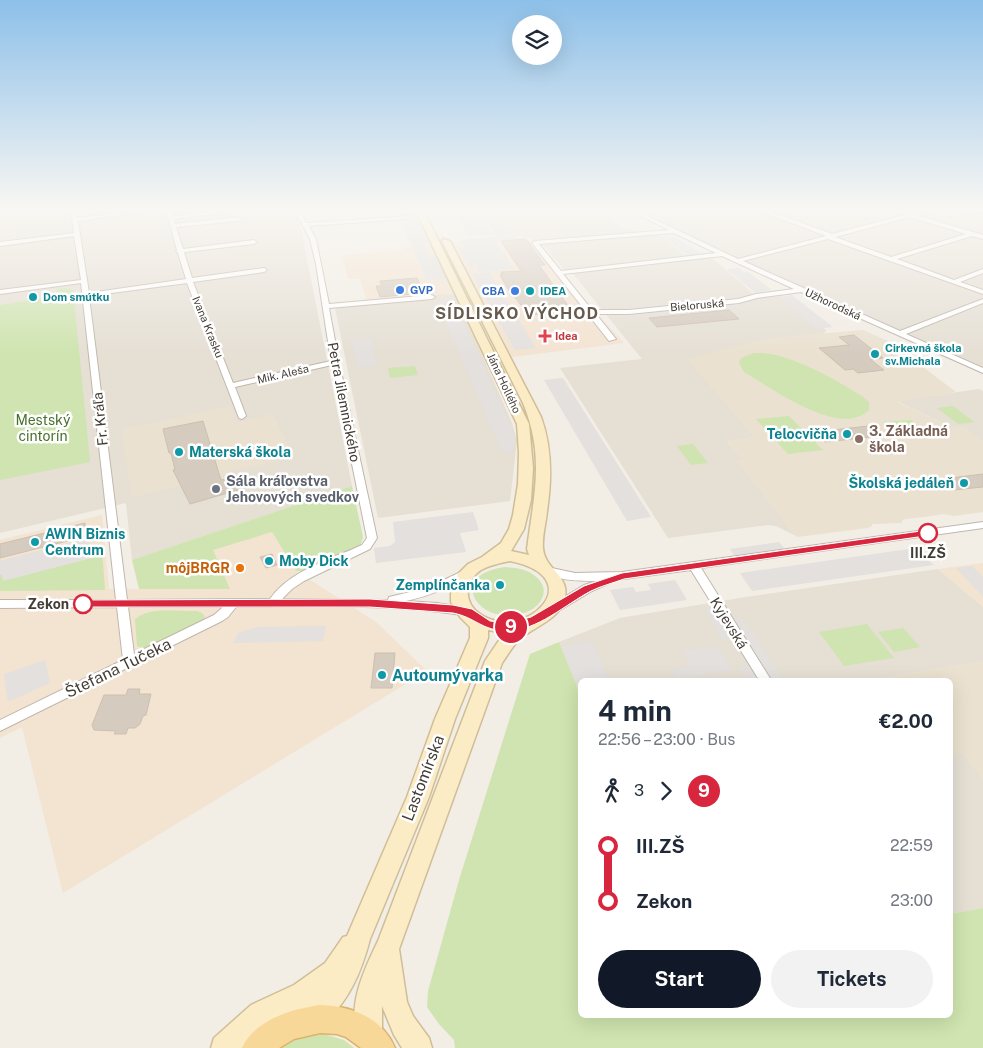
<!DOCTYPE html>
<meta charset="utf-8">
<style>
:root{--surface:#fff;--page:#f2f2f3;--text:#1f2937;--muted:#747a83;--accent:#111827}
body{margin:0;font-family:"Public Sans",sans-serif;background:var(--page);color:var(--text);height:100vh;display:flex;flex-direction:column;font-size:19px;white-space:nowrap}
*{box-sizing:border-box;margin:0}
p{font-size:16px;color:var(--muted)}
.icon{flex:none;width:28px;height:28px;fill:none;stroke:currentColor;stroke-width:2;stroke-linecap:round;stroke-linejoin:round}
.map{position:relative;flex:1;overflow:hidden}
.drawer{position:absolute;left:578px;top:678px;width:375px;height:340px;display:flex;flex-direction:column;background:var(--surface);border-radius:8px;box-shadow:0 5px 20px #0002}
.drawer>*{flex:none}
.badge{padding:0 10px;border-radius:16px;font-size:18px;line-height:32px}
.tools{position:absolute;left:512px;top:15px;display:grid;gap:10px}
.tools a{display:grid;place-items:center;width:50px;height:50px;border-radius:50%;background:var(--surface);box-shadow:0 5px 20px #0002;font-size:25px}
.map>.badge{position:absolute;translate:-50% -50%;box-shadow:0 0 0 2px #fff}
.legs{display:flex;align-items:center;gap:8px;height:55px;padding:0 20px;font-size:16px}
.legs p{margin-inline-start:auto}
.headline{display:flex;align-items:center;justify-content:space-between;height:85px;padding:0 20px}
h1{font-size:28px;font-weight:700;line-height:38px}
.primary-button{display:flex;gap:10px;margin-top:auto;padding:10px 20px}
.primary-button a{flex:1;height:58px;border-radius:30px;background:var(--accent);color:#fff;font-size:20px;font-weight:700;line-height:58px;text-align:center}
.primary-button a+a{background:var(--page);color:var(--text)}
ul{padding:0 20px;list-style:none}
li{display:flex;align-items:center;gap:18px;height:55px;font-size:19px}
li i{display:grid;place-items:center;width:8px;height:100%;margin:0 6px;background:currentColor}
li i::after{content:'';width:12px;height:12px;margin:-6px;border:4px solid;border-radius:50%;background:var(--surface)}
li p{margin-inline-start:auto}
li:first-child i{background:linear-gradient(#0000 50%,currentColor 0)}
li:last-child i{background:linear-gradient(currentColor 50%,#0000 0)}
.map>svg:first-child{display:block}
</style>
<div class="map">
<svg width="983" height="1048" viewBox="0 0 983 1048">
<rect width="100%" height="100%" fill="#f2ede5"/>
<path fill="#e5dfd4" d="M0 209H297L352 486 132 560 126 503 0 533Z
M478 209H601L622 228 662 236 688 259 711 257 755 295H781L826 330 754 437 727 441 743 460 737 461 796 536 776 526 768 525 668 538 560 368 642 359 574 275 566 272 544 246H537L531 238 517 235 496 236Z
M635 209H893L909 214 927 209 983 210V367L746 262Z
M455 293 512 423 517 441 510 501 378 518 334 303Z
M979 389 983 391V443L964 427 952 428 897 401Z
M938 569 983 607V661L871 680H580V694L559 642 620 618 746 597Z
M963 753 983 780V908L950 914V756Z"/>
<path fill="#f3e3d1" d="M526 237 624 343 512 357 478 292 367 300 360 279H348L342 255 405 250 404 246Z
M102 515 109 589H230L212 550 272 532 296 571 376 622 427 671 63 893 22 727 0 738V540Z
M983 563V607L938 569Z"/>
<path fill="#eae1d0" d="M863 330 890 342 956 392 898 402 952 428 964 427 983 443V512L954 516 944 514 924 517 905 519 902 521V523L872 524V526L868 528 797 537 736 461 742 460 727 440 754 437 687 359 770 338Z
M231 406 238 422 272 414 295 456 131 498 122 429Z
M983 661V780L963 754 950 756V680H871Z"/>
<path fill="#cfe4b0" d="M63 288 73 289 90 462 0 480V305L57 296V289Z
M754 353C787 351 834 379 862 396L869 402V410C839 439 772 388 744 372L739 363 741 358Z
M415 366 418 375 390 378 388 368Z
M953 406 974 422 958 424 937 408Z
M789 416 823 450 788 454 756 419Z
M911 420 921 428 893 431 884 422Z
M693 444 708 463 691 465 677 446Z
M352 486 363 537 360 547 307 572 296 571 272 532 213 550 230 589H139L132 560Z
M102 549 105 590 0 591V575H2L3 580 91 558 90 551Z
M506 567C517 568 527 569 535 576 552 589 542 607 524 613 478 628 445 574 506 567Z
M197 611 202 613 205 617 203 622 149 648 144 649 137 646 135 619C150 606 178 612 197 611Z
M867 624 894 658 844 666 819 632Z
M903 628 920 647 894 652 878 632Z
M559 642 580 694V1015H950V914L983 908V1048H455L454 1040 439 1024 427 1007 428 991 459 880 530 654Z
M324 1034 344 1040 354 1048H279L302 1036Z"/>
<path fill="#e3e0dd" d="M396 209H412L429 243 424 244 428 254H434L447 279 426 280Z
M478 212 493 235H468L454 213Z
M517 235 520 239 496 241 514 269 480 272 476 265 468 266 457 246H464L460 240Z
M665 237H673L679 239 704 255 688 257Z
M739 268 744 272H748L772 290 755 293 726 269Z
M489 272 536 348 515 350 472 274Z
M792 295 833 327 817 329 777 297Z
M732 298 741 306 629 317 622 308Z
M454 300 515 436 512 452 502 453 437 301Z
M371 339 377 365 357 367 351 340Z
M563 378 651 517 627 521 544 380Z
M473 512 479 530 460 533 466 552 376 563 374 548 390 546 395 542 393 522Z
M88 538 92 558 3 581 2 575H0V561Z
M779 542 787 552 736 559 730 549Z
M916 548 934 565 752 591 740 573Z
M972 566 983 577V597L956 568Z
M675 580 687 600 620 610 610 590 633 587 636 592 651 590 648 584Z
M714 608 722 621 743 618 783 680H747L739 667 760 664 743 636 722 640 705 610Z
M326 626 323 641 233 643 238 633 258 627Z
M592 641 608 678 601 680H580V690L561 646Z
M718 646 732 670 676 679 671 670 691 667 682 651Z
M45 660 50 683 8 702 4 674Z"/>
<path fill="#d5cbbf" stroke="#cdc0af" d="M526 239 545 265H539L572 311 529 315 508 289 500 275H502L501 272 521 271 501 241Z
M417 278 424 293 380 297 376 286H382L380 281Z
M729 310 739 319 657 327 649 318Z
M854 335 883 358 871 360 884 370 858 373 853 369 845 370 819 348 849 345 839 337Z
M203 421 221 480 240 475 248 487 190 504 173 470H175L171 453H169L163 429Z
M869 426 880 436 825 442 814 432Z
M983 474V487L953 490 942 479Z
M85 523 87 536 0 558V544Z
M272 554 277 565 266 568 260 557Z
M375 653H395L392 688H371Z
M128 689H140L139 694H151L146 715 143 716 140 724 135 728H128L126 734H114L116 731 94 730 92 725 104 695H126Z"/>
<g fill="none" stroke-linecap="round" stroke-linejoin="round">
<g stroke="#bfb7ac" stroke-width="2">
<path id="street" d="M0 209H10L0 211Z
M71 209H76L77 218 149 209H160L78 221 89 293 186 279 178 253 176 251 177 250 166 209H170L173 216 235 209 233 211 174 219 175 224 238 217 241 219 238 221 176 227 183 249 254 240 257 242 254 244 184 252 192 278 264 268 267 270 264 272 193 282 233 383 331 361 316 264 310 239 294 209H298L307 223 409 216 410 217 407 219 309 226 316 239 329 304 432 295 435 297 432 299 329 308 339 362 377 538 370 549 304 581 292 589 282 599 388 600 389 597 427 588 465 570 470 573 469 575C449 588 429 596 406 601L437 603 468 608 472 609 474 612 472 615 468 616C391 603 313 607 236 607L228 617 222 621 0 731V720L123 660 117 607 0 608V600H116L81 283 0 294V290L81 280 74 236 0 246V242L74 233ZM187 283 239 418 242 419 246 416 235 387 332 365 367 538 362 545C332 559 290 570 270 599L127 600 89 296ZM128 607H223L214 615 134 654Z
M454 209H479L476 211H457Z
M627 209H633L738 259 826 236 758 210V209H764L832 234 905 215 887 210V209C895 209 904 214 912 213 921 213 928 209 937 209V210L916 215 983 235V239L972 236 897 259 954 280 983 269V273L960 282 983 290V294L828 239 743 261 900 331 983 299V303L906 334 983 368V373L801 292 757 298 739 303 629 314H596L616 339 609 341 532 243 535 241 669 230ZM910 217 966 234 891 257 835 237ZM674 233 716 253 561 271 539 244ZM722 256 794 289 756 294 738 299 629 310H592L563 274Z
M951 209H983V213L954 211Z
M983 522V528L701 568 771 680H759L691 570 616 580 592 591 557 612H549L547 609 549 606 584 585 597 581C582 581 552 581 542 570L547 567 575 573 622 572Z"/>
</g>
<g stroke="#cfbe97" stroke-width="3">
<path id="secondary" d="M415 209H423L529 424 533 468 531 500 524 529 511 551 529 555 527 549C534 494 545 457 523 403L442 241 443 239 450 241 541 417C552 447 552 478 547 511 546 523 542 536 543 548 544 571 576 577 562 605 554 622 531 628 518 641 512 647 507 656 502 663L399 949 407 1002 413 1016 429 1038 432 1048H402L394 1035 382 1006V1035L378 1044 370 1048 360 1044C345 1010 363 972 378 941L485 661 504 633 488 630V638L455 719 429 797 370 939C361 974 344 1016 308 1031L299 1027 295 1018 298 1010 269 1023 243 1048H211L214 1038 251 1005 294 985 325 963 343 937 347 936 407 797 435 719 470 638V627L460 617 451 602V590L458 574 468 564 482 557 501 543 509 529 513 515 518 484 519 453 517 424ZM510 561C593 578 524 644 480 614 464 603 463 582 481 570 490 565 500 563 510 561Z"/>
</g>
<g stroke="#dcb469" stroke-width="3">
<path id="primary" d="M320 1005C351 1006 382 1017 395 1048H361L346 1037 337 1034 320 1033 294 1039 279 1048H242C254 1020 292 1009 320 1005Z"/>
</g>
<use href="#street" fill="#fff" fill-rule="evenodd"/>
<use href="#secondary" fill="#fbecc6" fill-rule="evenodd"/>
<use href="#primary" fill="#f8d898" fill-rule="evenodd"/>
</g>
<linearGradient id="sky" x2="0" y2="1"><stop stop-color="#8dc0e9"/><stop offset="0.59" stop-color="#f9f7f3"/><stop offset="1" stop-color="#f9f7f3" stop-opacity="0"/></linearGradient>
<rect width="983" height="355" fill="url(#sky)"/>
<path fill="#d7263d" stroke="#fff" d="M928 530 933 533 932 535 624 579C613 583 601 586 591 591 566 604 537 631 507 631 482 631 475 617 453 613L370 607H83L77 604 83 600 370 599 453 605 472 609 490 621 509 623 531 617 584 586 622 573Z"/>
<g fill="#3f7fe0" stroke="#fff" stroke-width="2">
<circle cx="400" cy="290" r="5"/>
<circle cx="515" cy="291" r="5"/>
</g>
<g fill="#0f9aa8" stroke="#fff" stroke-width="2">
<circle cx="530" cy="291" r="5"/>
<circle cx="33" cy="297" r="5"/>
<circle cx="875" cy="354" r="5"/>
<circle cx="847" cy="434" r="5"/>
<circle cx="179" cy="452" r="5"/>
<circle cx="964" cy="483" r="5"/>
<circle cx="35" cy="542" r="5"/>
<circle cx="269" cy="561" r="5"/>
<circle cx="500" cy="585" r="5"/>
<circle cx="382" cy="675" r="5"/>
</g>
<path fill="#e0444e" stroke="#fff" stroke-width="2" d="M542.5 328.5h5v5h5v5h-5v5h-5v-5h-5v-5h5z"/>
<circle fill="#8d6e63" stroke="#fff" stroke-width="2" cx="859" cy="439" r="5"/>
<circle fill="#6b7280" stroke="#fff" stroke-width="2" cx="216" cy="489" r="5"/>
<g fill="#fff" stroke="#d7263d" stroke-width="2.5">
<circle cx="928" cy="533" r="9"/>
<circle cx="83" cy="604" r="9"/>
</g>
<circle fill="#e8710a" stroke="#fff" stroke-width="2" cx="240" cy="568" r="5"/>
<g text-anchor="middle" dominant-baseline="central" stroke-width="5" stroke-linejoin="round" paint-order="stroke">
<g font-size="11" font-weight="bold" fill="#366cbe" stroke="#fff" text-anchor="start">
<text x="410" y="290">GVP</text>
<text x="505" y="291" text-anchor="end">CBA</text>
</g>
<g font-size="11" font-weight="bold" fill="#0d838f" stroke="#fff" text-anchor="start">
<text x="540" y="291">IDEA</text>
<text x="43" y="297">Dom smútku</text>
<text x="885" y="348">Cirkevná škola<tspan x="885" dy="13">sv.Michala</tspan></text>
</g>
<g font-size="11" fill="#443d35" stroke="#fff">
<text transform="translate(833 304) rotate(25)">Užhorodská</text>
<text transform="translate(697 305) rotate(-5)">Bieloruská</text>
<text transform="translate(208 327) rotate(68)">Ivana Krasku</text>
<text transform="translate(283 374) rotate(-13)">Mik. Aleša</text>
<text transform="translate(504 383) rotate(65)">Jána Hollého</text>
</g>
<g font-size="11" font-weight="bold" fill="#be3a42" stroke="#fff" text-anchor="start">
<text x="555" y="336">Idea</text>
</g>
<g font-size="14" fill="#443d35" stroke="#fff">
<text transform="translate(344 402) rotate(79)">Petra Jilemnického</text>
<text transform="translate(100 419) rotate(-96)">Fr. Kráľa</text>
<text transform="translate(729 623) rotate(58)">Kyjevská</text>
</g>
<g font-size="14" fill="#4a712c" stroke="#fff">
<text x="43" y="420">Mestský<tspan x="43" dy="16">cintorín</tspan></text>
</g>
<g font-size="14" font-weight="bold" fill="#785e54" stroke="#fff" text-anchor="start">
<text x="869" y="431">3. Základná<tspan x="869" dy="16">škola</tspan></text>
</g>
<g font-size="14" font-weight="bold" fill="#0d838f" stroke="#fff" text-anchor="end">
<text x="837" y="434">Telocvičňa</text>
<text x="189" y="452" text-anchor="start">Materská škola</text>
<text x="954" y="483">Školská jedáleň</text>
<text x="45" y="534" text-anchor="start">AWIN Biznis<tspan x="45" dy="16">Centrum</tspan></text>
<text x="279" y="561" text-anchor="start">Moby Dick</text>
<text x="490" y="585">Zemplínčanka</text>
</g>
<g font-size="14" font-weight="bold" fill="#5b616d" stroke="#fff" text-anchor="start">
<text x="226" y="481">Sála kráľovstva<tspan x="226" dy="16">Jehovových svedkov</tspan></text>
</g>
<g font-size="14" font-weight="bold" fill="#443d35" stroke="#fff">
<text x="928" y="553">III.ZŠ</text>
<text x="69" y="604" text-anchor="end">Zekon</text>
</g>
<g font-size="14" font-weight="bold" fill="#c56008" stroke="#fff" text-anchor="end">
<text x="230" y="568">môjBRGR</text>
</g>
<g font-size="16" font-weight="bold" letter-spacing="1" fill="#665b4d" stroke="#fff">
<text x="517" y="313">SÍDLISKO VÝCHOD</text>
</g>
<g font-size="16" fill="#443d35" stroke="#fff">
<text transform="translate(118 668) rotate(-26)">Štefana Tučeka</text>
<text transform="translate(423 778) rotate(-69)">Lastomírska</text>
</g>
<g font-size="16" font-weight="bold" fill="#0d838f" stroke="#fff" text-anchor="start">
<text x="392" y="675">Autoumývarka</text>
</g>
</g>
</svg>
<div class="tools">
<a><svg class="icon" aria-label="layers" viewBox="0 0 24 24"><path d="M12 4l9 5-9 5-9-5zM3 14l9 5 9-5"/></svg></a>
</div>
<b class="badge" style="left:511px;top:627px;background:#d7263d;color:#fff">9</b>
<section class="drawer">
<div class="headline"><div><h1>4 min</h1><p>22:56 – 23:00 · Bus</p></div><b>€2.00</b></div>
<div class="legs"><svg class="icon" aria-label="walk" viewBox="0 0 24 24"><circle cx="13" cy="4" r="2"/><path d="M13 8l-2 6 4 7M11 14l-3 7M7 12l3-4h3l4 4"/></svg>3<svg class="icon" aria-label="forward" viewBox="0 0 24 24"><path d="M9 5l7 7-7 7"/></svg><b class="badge" style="background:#d7263d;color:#fff">9</b></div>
<ul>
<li><i style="color:#d7263d"></i><b>III.ZŠ</b><p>22:59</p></li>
<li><i style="color:#d7263d"></i><b>Zekon</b><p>23:00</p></li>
</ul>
<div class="primary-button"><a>Start</a><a>Tickets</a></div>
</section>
</div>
